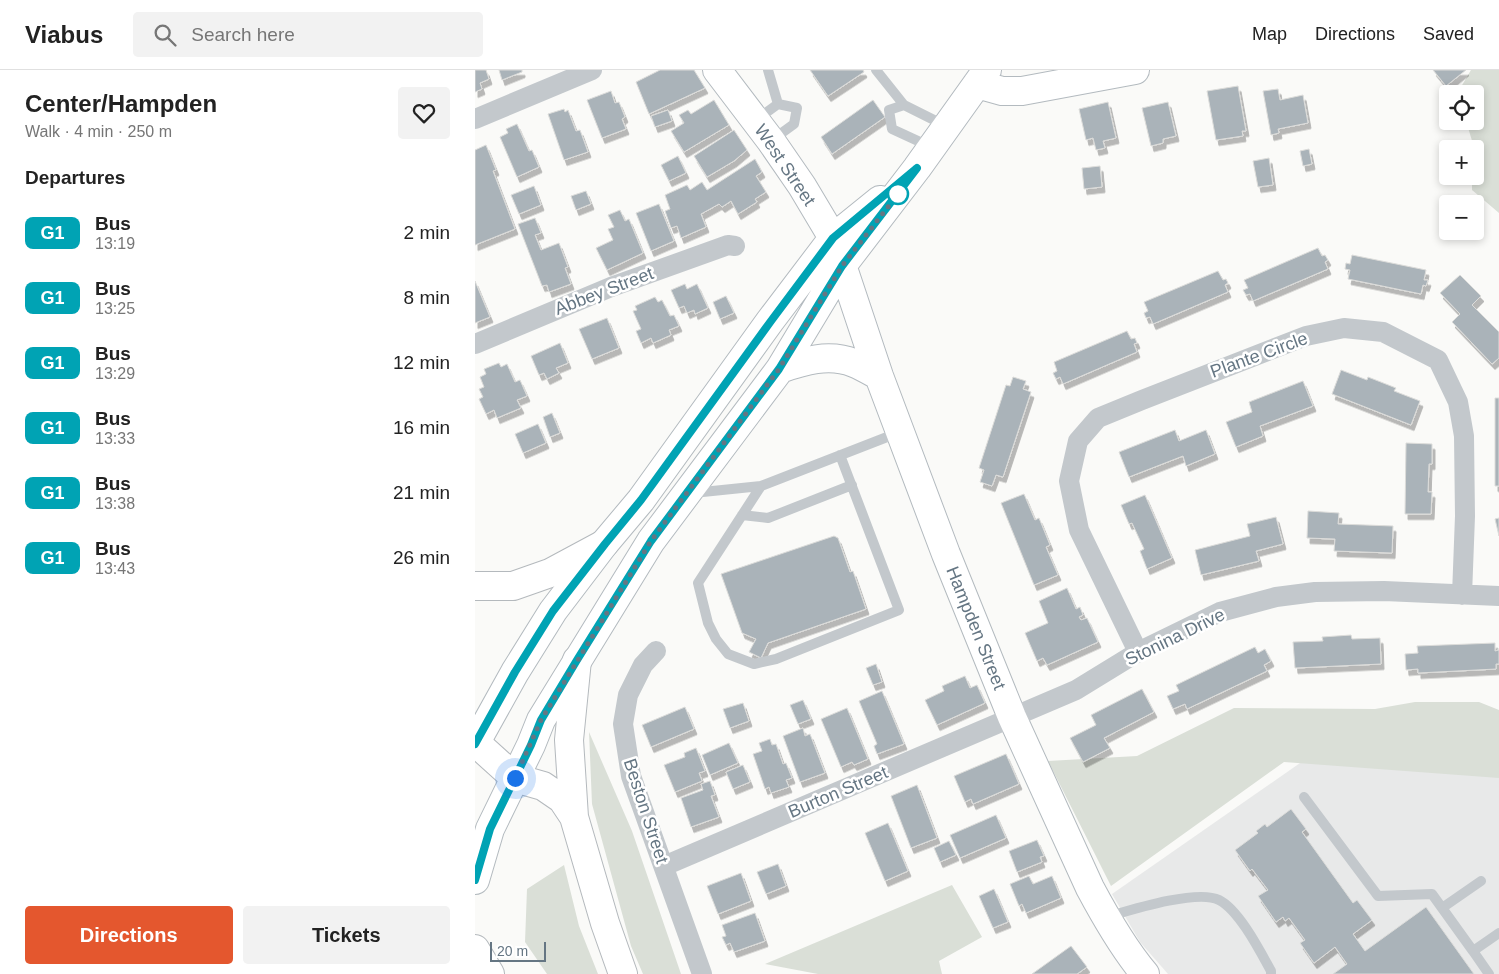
<!DOCTYPE html>
<meta charset="utf-8">
<style>
:root{--surface:#fff;--page:#f2f2f2;--text:#222;--muted:#767676;--line:#e0e0e0;--accent:#e4572e}
body{margin:0;font-family:Helvetica,sans-serif;background:var(--page);color:var(--text);height:100vh;display:flex;flex-direction:column;font-size:19px;white-space:nowrap}
*{box-sizing:border-box;margin:0}
p{font-size:16px;color:var(--muted)}
.icon{flex:none;width:28px;height:28px;fill:none;stroke:currentColor;stroke-width:2;stroke-linecap:round;stroke-linejoin:round}
.map{position:relative;flex:1;overflow:hidden}
.side{display:flex;flex-direction:column;background:var(--surface);width:475px}
.side>*{flex:none}
.badge{padding:0 10px;border-radius:8px;font-size:18px;line-height:32px}
.buttons{position:absolute;left:964px;top:15px;display:grid;gap:10px}
.buttons a{display:grid;place-items:center;width:45px;height:45px;border-radius:5px;background:var(--surface);box-shadow:0 2px 8px #0003;font-size:25px}
.scale{position:absolute;left:15px;bottom:12px;width:56px;box-sizing:border-box;padding-left:5px;border:2px solid #657683;border-top:0;font-size:14px;line-height:18px;white-space:nowrap;color:#657683;-webkit-text-stroke:4px #fff;paint-order:stroke}
.you{position:absolute;width:25px;height:25px;margin:-12px;border:4px solid #fff;border-radius:50%;background:#1a73e8;box-shadow:0 0 0 8px #1a73e833}
.map>.badge{position:absolute;translate:-50% -50%;box-shadow:0 0 0 2px #fff}
h2{padding:0 25px;font-size:19px;line-height:45px}
.round{display:grid;place-items:center;flex:none;width:52px;height:52px;border-radius:5px;background:var(--page)}
.overview{display:flex;align-items:center;justify-content:space-between;height:85px;padding:0 25px}
h1{font-size:24px;font-weight:700;line-height:38px}
.button{display:flex;gap:10px;margin-top:auto;padding:10px 25px}
.button a{flex:1;height:58px;border-radius:5px;background:var(--accent);color:#fff;font-size:20px;font-weight:700;line-height:58px;text-align:center}
.button a+a{background:var(--page);color:var(--text)}
ul{padding:0;list-style:none}
li{display:flex;align-items:center;gap:15px;height:65px;padding:0 25px}
li div{flex:1}
li b{display:block;font-size:19px}
li em{font-style:normal}
li .badge{min-width:55px;font-weight:700;text-align:center}
header{display:flex;align-items:center;gap:30px;box-sizing:border-box;height:70px;padding:0 25px;background:var(--surface);border-bottom:1px solid var(--line)}
header strong{font-size:24px}
nav{display:flex;gap:28px;margin-inline-start:auto;font-size:18px}
.search{width:350px;height:45px;background:var(--page);display:flex;align-items:center;gap:12px;box-sizing:border-box;padding:0 18px;border-radius:5px;color:var(--muted);font-size:19px}
main{display:flex;flex:1;min-height:0}
.map>svg:first-child{display:block}
</style>
<header>
<strong>Viabus</strong>
<div class="search"><svg class="icon" aria-label="search" viewBox="0 0 24 24"><circle cx="10" cy="10" r="6"/><path d="M15 15l6 6"/></svg>Search here</div>
<nav><a>Map</a><a>Directions</a><a>Saved</a></nav>
</header>
<main>
<section class="side">
<div class="overview"><div><h1>Center/Hampden</h1><p>Walk · 4 min · 250 m</p></div><a class="round"><svg class="icon" aria-label="heart" viewBox="0 0 24 24"><path d="M12 20l-8-8c-3-5 5-10 8-4 3-6 11-1 8 4z"/></svg></a></div>
<h2>Departures</h2>
<ul>
<li><span class="badge" style="background:#00a3b4;color:#fff">G1</span><div><b>Bus</b><p>13:19</p></div><em>2 min</em></li>
<li><span class="badge" style="background:#00a3b4;color:#fff">G1</span><div><b>Bus</b><p>13:25</p></div><em>8 min</em></li>
<li><span class="badge" style="background:#00a3b4;color:#fff">G1</span><div><b>Bus</b><p>13:29</p></div><em>12 min</em></li>
<li><span class="badge" style="background:#00a3b4;color:#fff">G1</span><div><b>Bus</b><p>13:33</p></div><em>16 min</em></li>
<li><span class="badge" style="background:#00a3b4;color:#fff">G1</span><div><b>Bus</b><p>13:38</p></div><em>21 min</em></li>
<li><span class="badge" style="background:#00a3b4;color:#fff">G1</span><div><b>Bus</b><p>13:43</p></div><em>26 min</em></li>
</ul>
<div class="button"><a>Directions</a><a>Tickets</a></div>
</section>
<div class="map">
<svg width="1024" height="904" viewBox="0 0 1024 904">
<defs>
<filter id="shadow"><feDropShadow dx="3" dy="5.5" stdDeviation="0" flood-color="#0004"/></filter>
</defs>
<rect width="100%" height="100%" fill="#fafaf8"/>
<path fill="#e8e9e9" d="M1024 666V904H693L665 872 637 824 848 677Z"/>
<path fill="#dadfd7" d="M996 0H1024V143L997 120V106H1000V79H998V74L991 51H1000V24H983V22Z
M940 632H1004L1024 640V708L809 692 636 816 573 691 662 686 759 638 900 639Z
M114 662 157 761 206 904H168L156 876 117 734Z
M89 795 104 856 123 904H72L50 872 52 819Z
M477 815 507 867 464 891 467 904H343L290 894Z"/>
<path fill="#aab3b9" stroke="#dcdcda" filter="url(#shadow)" d="M0 0H11L14 9 5 13 7 19 0 22Z
M24 0H47V2L27 10Z
M185 0H219L230 18 174 44 161 12Z
M335 0H388L389 2 353 26Z
M958 0H991L971 16Z
M763 16 771 61H767L768 66 741 70 732 21Z
M803 19 805 30 828 25 833 53 803 59 804 63 796 65 788 21Z
M136 21 140 33 144 32 150 47 147 49 151 59 127 68 112 30Z
M239 30 254 55 209 82 196 61 209 53 204 45 213 40 216 44Z
M398 30 410 47 357 84 346 67Z
M633 32 641 68 628 71 630 78 621 80 618 68 611 70 604 39Z
M693 32 701 66 688 69V73L676 76 667 38Z
M89 39 90 42 93 40 101 61 105 60 113 82 89 90 73 44Z
M193 40 197 51 180 57 176 46Z
M42 54 54 81 57 80 64 97 42 107 25 67 33 63 31 59Z
M259 60 272 80 259 91 232 107 219 86Z
M11 75 21 100 18 101 40 159 0 175V80Z
M834 79 837 94 828 96 825 81Z
M203 86 211 103 194 111 186 95Z
M794 88 798 115 783 117 778 91Z
M280 89 287 102 281 106 291 122 280 129 282 132 263 144 256 131 247 137 244 134 226 144 231 157 206 168 202 156 196 158 190 141 195 139 190 125 212 115 215 120 227 112 232 120Z
M625 96 627 117 609 119 607 98Z
M59 116 66 135 44 144 36 125Z
M111 121 116 134 101 140 96 126Z
M184 134 199 171 176 181 161 143Z
M145 140 150 151 154 149 168 183 132 200 121 178 138 170 133 159 139 157 133 145Z
M60 148 66 163 60 165 66 180 84 173 93 197 90 198 96 214 74 222 72 215 67 216 43 154Z
M843 178 847 186 850 185 853 190 850 192 853 199 778 231 775 224 771 225 768 220 773 218 769 210Z
M877 185 951 200 949 210H953L951 216 948 215 946 224 873 209 875 200 870 199 871 193 875 194Z
M743 201 748 210 751 209 753 213 750 215 753 222 678 254 675 247 671 248 669 243 673 241 669 232Z
M985 205 1006 226 997 235 1024 262V288L1017 294 977 252 985 244 965 223Z
M0 211 15 247 0 253Z
M210 214 212 219 222 214 233 238 220 244 219 240 212 243 209 236 204 238 196 220Z
M251 226 259 243 245 249 238 232Z
M180 227 183 232 187 230 195 246 199 245 204 256 194 260 196 265 178 273 176 268 166 273 161 261 166 259 158 241 162 240 160 236Z
M132 248 144 278 117 289 104 259Z
M652 261 656 269 660 268 662 273 659 274 662 282 588 314 585 307 581 309 578 303 582 301 579 292Z
M85 273 93 293 81 298 84 303 72 309 69 303 64 305 56 286Z
M24 293 26 297 32 294 40 312 45 310 52 326 42 330 46 338 22 348 19 340 11 344 4 329 8 327 4 319 9 317 5 307 11 304 9 299Z
M866 300 892 310 893 307 921 318 919 321 945 331 936 355 857 324Z
M538 307 551 311 548 319 556 322 528 407 521 405 517 416 505 412 509 400 504 398 531 315 535 316Z
M828 311 838 336 785 356 788 366 761 377 751 352 777 342 774 332Z
M1020 328H1024V416H1020Z
M77 343 85 363 75 367 68 347Z
M63 354 71 373 48 383 40 364Z
M700 360 704 371 731 360 740 384 711 396 708 386 654 407 644 382Z
M931 373 957 374V394H954L953 422H957L956 444H930Z
M549 424 560 450 564 448 575 475 571 477 583 505 559 515 526 433Z
M670 425 697 488 672 499 665 481 669 479 657 453 654 454 646 435Z
M833 441 864 443 863 454 918 456 917 483 859 481 860 469 832 468Z
M801 447 808 474 781 481 784 491 726 505 720 480 775 466 772 454Z
M1024 448V466L1020 449Z
M359 466 363 468 375 502 378 501 391 539 293 573 286 588 274 582 281 569 267 563 246 504Z
M592 518 601 539 605 537 608 545 604 547 606 550 612 548 623 572 572 595 568 588 562 591 550 563 573 553 564 531Z
M876 565 877 569 905 568 906 594 820 598 818 572 848 571 847 567Z
M1020 573V581L1024 580V594H1021V599L943 603V599L931 600 930 584 943 583 942 576Z
M780 577 783 583 790 579 796 591 789 595 792 601 712 639 710 634 698 639 692 626 704 621 701 615Z
M401 594 407 612 398 615 391 598Z
M490 606 495 618 502 615 510 633 462 655 450 630 469 621 467 616Z
M667 619 679 642 629 668 635 678 608 692 595 668 621 655 616 645Z
M407 621 429 674 402 684 399 676 402 674 384 631Z
M328 630 336 649 323 654 315 635Z
M268 633 274 651 255 658 248 639Z
M210 637 219 659 176 677 167 655Z
M372 638 393 689 379 695 377 692 366 697 346 649Z
M328 658 330 666 335 664 350 703 325 712 308 666Z
M295 669 297 675 301 674 308 694 311 693 317 708 311 710 314 717 296 723 294 717 290 719 278 684 287 681 284 673Z
M254 673 263 693 235 705 227 685Z
M221 678 230 701 224 703 227 711 200 722 189 695 210 687 209 683Z
M531 684 544 714 498 734 496 729 490 732 479 706Z
M268 695 275 712 258 719 251 702Z
M235 711 240 725 236 726 244 747 216 757 206 728 228 720 226 714Z
M442 715 462 768 436 778 416 726Z
M816 739 831 759 827 762 878 833 882 830 897 850 878 864 890 881 951 837 999 904H858L872 894 860 877 839 893 825 873 830 870 814 848 810 851 808 847 801 852 783 826 793 820 777 799 775 801 760 780 783 763 781 761 790 754 792 757Z
M521 745 531 768 485 788 475 765Z
M413 753 433 801 410 811 390 763Z
M562 770 569 786 565 787 567 792 542 802 534 781Z
M474 771 481 785 465 792 459 778Z
M303 794 311 816 291 824 282 802Z
M266 803 276 831 243 844 232 816Z
M554 806 558 814 577 806 586 828 551 843 547 834 544 836 535 814Z
M519 819 533 852 518 858 504 826Z
M280 843 290 871 259 882 255 873 251 875 247 867 251 866 247 855Z
M596 876 612 897 602 904H557Z"/>
<g fill="none" stroke-linecap="round" stroke-linejoin="round">
<g stroke="#b3babf" stroke-width="30">
<path id="secondary" d="M242 0 296 71 327 116 358 168 404 306 471 484 537 647 615 818C631 848 648 878 670 904
M502 14 527 21H547L660 0
M305 299C328 291 354 283 379 293 387 296 395 301 404 306
M0 674 40 602 78 541 129 474 166 430 295 251 358 168 405 130
M0 810 15 759 56 675 66 650 176 471 305 299 367 196 442 98 512 0"/>
</g>
<g stroke="#b4b9bd" stroke-width="30">
<path id="highway" d="M0 516H38L75 503 129 474
M0 672 40 708 68 716 87 729 99 747 130 853 148 904
M99 747 94 670 102 590
M0 879 15 904"/>
</g>
<path stroke="#c3c8cc" stroke-width="10" d="M293 0 303 34
M401 0 429 35 471 56
M429 35 414 40 417 59 456 77
M281 50 303 34 322 38 319 54 297 70
M286 416 223 513 233 553 241 569 253 584 279 594 301 589 424 540 365 385
M218 423 286 416 425 362
M267 445 293 448 377 415
M829 727 903 826 957 824 998 881 1024 863
M967 838 1006 811
M632 847C656 840 722 819 744 830 764 840 785 881 796 901V904
M998 881 1014 904"/>
<path stroke="#c3c8cc" stroke-width="20" d="M0 49 117 0
M0 274 136 217 253 175 260 176
M181 581 168 595 153 625 148 654 156 706 227 904
M663 582 604 460 594 411 603 371 623 348 667 330 831 266 869 258 908 262 963 290 983 332 989 366 990 446 987 525
M189 796 601 620 663 582 745 542 801 527 840 522 909 521 1024 526"/>
<use href="#secondary" stroke="#fff" stroke-width="28"/>
<use href="#highway" stroke="#fff" stroke-width="28"/>
</g>
<g fill="none" stroke-linecap="round" stroke-linejoin="round">
<g stroke="#fff" stroke-width="11">
<path id="line" d="M0 674 40 602 78 541 130 474 166 430 296 251 358 168 442 98 367 196 304 299 176 471 102 590 66 650 56 675 15 759 0 810"/>
</g>
<use href="#line" stroke="#00a3b4" stroke-width="8"/>
<path stroke="#657683" stroke-width="5" stroke-dasharray="0 9" d="M40 708 66 650 176 471 304 299 367 196 423 124"/>
</g>
<circle fill="#fff" stroke="#00a3b4" stroke-width="2.5" cx="423" cy="124" r="10"/>
<g text-anchor="middle" dominant-baseline="central" stroke-width="5" stroke-linejoin="round" paint-order="stroke">
<g font-size="18" fill="#657683" stroke="#fff">
<text transform="translate(310 95) rotate(56)">West Street</text>
<text transform="translate(129 221) rotate(-21)">Abbey Street</text>
<text transform="translate(784 285) rotate(-20)">Plante Circle</text>
<text transform="translate(501 558) rotate(68)">Hampden Street</text>
<text transform="translate(700 567) rotate(-26)">Stonina Drive</text>
<text transform="translate(363 722) rotate(-23)">Burton Street</text>
<text transform="translate(171 741) rotate(72)">Beston Street</text>
</g>
</g>
</svg>
<div class="buttons">
<a><svg class="icon" aria-label="locate" viewBox="0 0 24 24"><circle cx="12" cy="12" r="6"/><path d="M12 2v4M12 18v4M2 12h4M18 12h4"/></svg></a>
<a>+</a>
<a>−</a>
</div>
<div class="scale">20 m</div>
<div class="you" style="left:40px;top:708px"></div>
</div>
</main>
